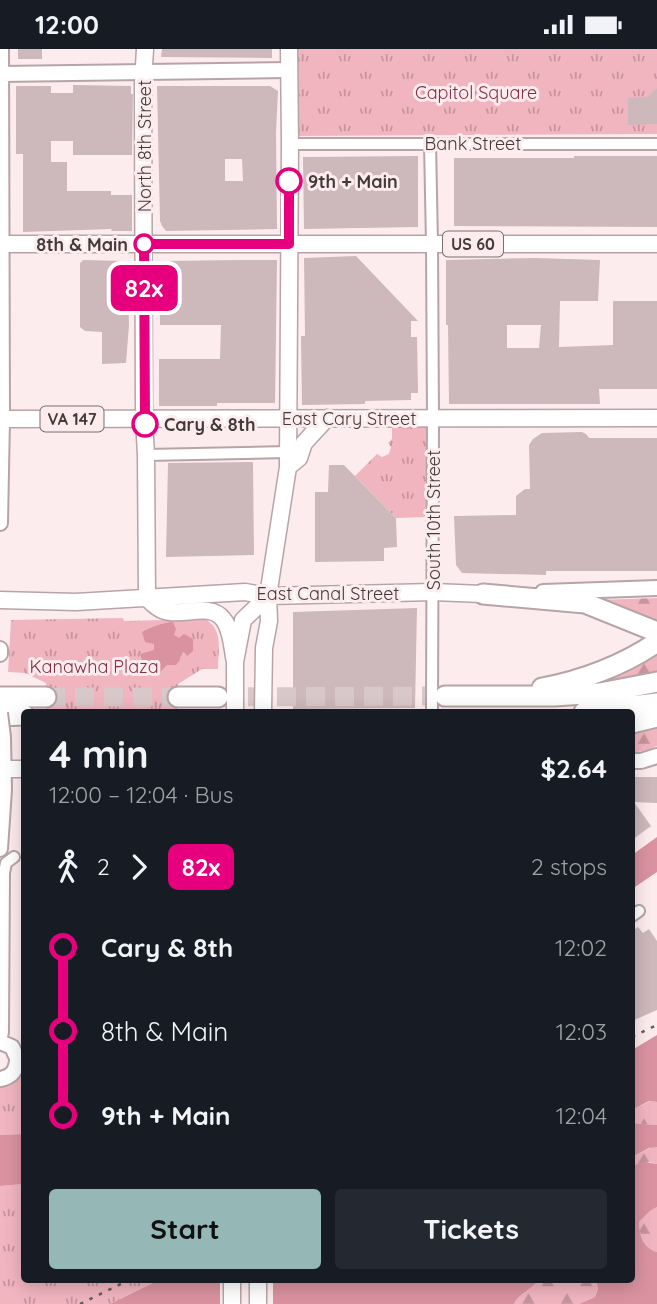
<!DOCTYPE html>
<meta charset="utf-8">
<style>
:root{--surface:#171b24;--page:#242831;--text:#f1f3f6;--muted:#9ea1a6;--accent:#95b7b6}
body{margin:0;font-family:Quicksand,sans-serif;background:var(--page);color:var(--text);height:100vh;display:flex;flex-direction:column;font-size:26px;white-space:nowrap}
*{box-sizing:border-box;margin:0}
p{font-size:23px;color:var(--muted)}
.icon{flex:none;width:38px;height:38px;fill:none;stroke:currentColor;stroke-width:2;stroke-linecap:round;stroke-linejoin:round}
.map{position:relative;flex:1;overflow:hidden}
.panel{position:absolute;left:21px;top:660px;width:614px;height:574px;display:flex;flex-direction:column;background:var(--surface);border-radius:7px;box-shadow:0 4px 18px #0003}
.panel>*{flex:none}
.badge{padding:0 14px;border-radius:10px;font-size:24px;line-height:46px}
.map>.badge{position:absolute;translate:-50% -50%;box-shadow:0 0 0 4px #fff}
.legs{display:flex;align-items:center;gap:10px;height:77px;padding:0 28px;font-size:23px}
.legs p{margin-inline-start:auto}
.headline{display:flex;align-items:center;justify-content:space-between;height:119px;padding:0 28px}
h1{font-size:38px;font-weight:700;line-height:52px}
.button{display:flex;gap:14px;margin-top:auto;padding:14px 28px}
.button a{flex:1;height:80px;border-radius:7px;background:var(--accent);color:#111;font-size:28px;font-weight:700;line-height:80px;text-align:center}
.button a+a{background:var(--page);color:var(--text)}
ul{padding:0 28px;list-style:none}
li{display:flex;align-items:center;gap:24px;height:84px;font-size:26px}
li i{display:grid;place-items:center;width:10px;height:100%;margin:0 9px;background:currentColor}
li i::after{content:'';width:18px;height:18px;margin:-9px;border:5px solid;border-radius:50%;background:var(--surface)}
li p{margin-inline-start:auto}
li:first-child i{background:linear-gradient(#0000 50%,currentColor 0)}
li:last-child i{background:linear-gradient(currentColor 50%,#0000 0)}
.status{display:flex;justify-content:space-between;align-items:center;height:49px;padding:0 35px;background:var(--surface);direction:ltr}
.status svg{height:19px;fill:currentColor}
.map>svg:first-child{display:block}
</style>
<div class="status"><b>12:00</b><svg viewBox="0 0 49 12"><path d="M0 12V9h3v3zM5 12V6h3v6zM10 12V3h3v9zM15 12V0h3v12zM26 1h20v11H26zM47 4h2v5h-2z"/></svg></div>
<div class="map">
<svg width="657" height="1255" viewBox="0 0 657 1255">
<defs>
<pattern id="grass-tufts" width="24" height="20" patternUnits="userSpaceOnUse" patternTransform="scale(1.75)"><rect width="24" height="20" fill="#f1b5c0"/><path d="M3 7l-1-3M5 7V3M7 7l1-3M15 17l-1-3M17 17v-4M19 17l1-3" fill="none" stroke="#c5949d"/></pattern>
<pattern id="forest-firs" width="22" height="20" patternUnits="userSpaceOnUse" patternTransform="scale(1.75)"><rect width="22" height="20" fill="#f1b5c0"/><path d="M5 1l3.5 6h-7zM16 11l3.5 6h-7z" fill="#c5949d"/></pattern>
</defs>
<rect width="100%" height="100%" fill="#fdecee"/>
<path fill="url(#grass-tufts)" d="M295 0H657V85L295 87Z
M428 376V468L396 469 355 427 377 405 382 408 389 405 391 398 388 394 392 390V377Z
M123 569 124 572 205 570C224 581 218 600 218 620H202L178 635 177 660 180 663H44L47 658 46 634 25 624 8 623 11 571Z
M24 740V902L22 897Z
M17 1015 24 1017V1085L0 1086V1030Z
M24 1135V1230H161L110 1255H0V1137Z"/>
<path fill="url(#forest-firs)" d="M657 549V576L597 551Z
M657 603V623L587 635Z
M657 674V697L648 701 632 704V680Z
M650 1052 657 1053V1076L632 1074V1061Z
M654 1097 657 1098V1115L649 1113 632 1117V1108Z
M657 1158V1203C642 1198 640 1187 639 1173L650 1162Z
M538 1230H596L598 1240 595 1248 579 1255H514C519 1244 533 1241 538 1230Z"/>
<path fill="#da92a0" d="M173 573 176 580 174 586 179 589 184 585 193 590V602L187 607 184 603 180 604V611L176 616H167L161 622 150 619 148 613 142 611 140 605 154 601V595L145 593 142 583C151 578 162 574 173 573Z
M657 788V823L632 840V806Z
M657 986V1053L649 1052 632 1061V1001Z
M632 1074 657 1076V1098L649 1099 632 1108Z
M24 1085V1135L0 1137V1086Z
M645 1113 657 1115V1158L650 1162 639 1173C640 1187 642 1198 657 1203V1255H579L595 1248 598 1240 596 1230H632V1117Z
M161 1230H538V1231C532 1241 519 1244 514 1255H110Z"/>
<path fill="#fdecee" d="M220 1230H273V1255H220Z"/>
<path fill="#cdb8bc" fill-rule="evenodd" d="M18 0H42V10H18Z
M162 0H272V9L161 8Z
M73 36 131 37V45H133L132 106H73V92H51V113H67V142H111V146H132V182H111L112 180 23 183V105H16V37H51V44H73Z
M157 37H270L278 42 276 84 277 180 166 182 162 177 160 172ZM225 110H242L243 132H225Z
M657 39V75L628 76V49L648 48Z
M418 107V178L304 180 303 108Z
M574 107H657V178L454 177V109H574Z
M356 207 418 272H411V288H417L418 344H411V351L365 352V355L302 356 301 287H305L304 209Z
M536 209 600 211 598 252H560L559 298 613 296V252H657V340H599L600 355H449L448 276H446V211ZM507 276H541L539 299H507Z
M83 211 124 212 128 216 129 276 126 314 102 315V283L85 282 80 278V214Z
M242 211H277L275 354H217V357H159V310H220L221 276H160L159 212Z
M582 383 586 385 589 389H657V522H546V526L462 524 456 516 454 467 516 466V447L525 440H530L529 396 533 390 542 384Z
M253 413 254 506 166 508 168 414Z
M329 416H344L396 469 397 498 384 499V512L315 513V443H328Z
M417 559 415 659 293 660V563Z
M632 728H657V754L634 753 651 777 632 791Z
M638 878 643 884 649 880 657 892V961L632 972V882Z"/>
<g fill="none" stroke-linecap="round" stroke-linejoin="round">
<path stroke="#d8c8ca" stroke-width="19" stroke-dasharray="19 10" stroke-linecap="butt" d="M46 648H178
M219 648 445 647"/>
<g stroke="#b7a4a7" stroke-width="14">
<path id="street" d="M430 94 432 195 433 369 432 663
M290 95H657
M146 406 288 403
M632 867 639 862
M1 993 3 983 4 824 6 814 14 808"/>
</g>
<g stroke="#b7a4a7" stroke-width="18">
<path id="secondary" d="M0 25 289 21
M0 474 2 370 1 0
M543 543 657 539
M0 600V605
M632 712H641L657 707
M0 800 4 741 3 688
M0 993 12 998 17 1009C17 1021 12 1028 0 1030"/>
</g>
<g stroke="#b7a4a7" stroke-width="19">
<path id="primary" d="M145 0 143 34 144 370 146 406 147 549
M0 195H657
M0 370 657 369
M288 418 299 409 304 394 327 369
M147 549C152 554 157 560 165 562 182 568 210 553 223 570 232 581 232 600 235 613
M0 551 76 553 245 543 268 547 433 543 483 545
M235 663V613L243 571 268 547
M263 663 264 599 269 572 268 547 288 418 290 95 289 0
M3 720H24
M232 1255V1230
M258 1255V1230"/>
</g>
<g stroke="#b7a4a7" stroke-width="23">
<path id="highway" d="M483 545 585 554 657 583
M542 639C581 632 624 616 657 593
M445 647H554L600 644 657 633
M0 648H46
M178 648H218
M584 663 657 654
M0 667 24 666
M632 674 657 668
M0 719 3 720"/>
</g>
<use href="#street" stroke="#fff" stroke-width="10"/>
<use href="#secondary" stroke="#fff" stroke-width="14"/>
<use href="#primary" stroke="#fff" stroke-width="16"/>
<use href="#highway" stroke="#fff" stroke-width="19"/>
<path stroke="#665c5d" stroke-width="2.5" stroke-dasharray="3.5 7" stroke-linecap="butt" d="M632 988 657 976
M80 1255 131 1230"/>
<g stroke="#b7a4a7" stroke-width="18" stroke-linecap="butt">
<path id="secondary-bridge" d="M0 664 3 688"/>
</g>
<use href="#secondary-bridge" stroke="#fff" stroke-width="14"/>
</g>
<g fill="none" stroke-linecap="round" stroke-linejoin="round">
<g stroke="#fff" stroke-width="16">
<path id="line-1" d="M145 375 144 195H289V132"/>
</g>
<use href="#line-1" stroke="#e6007e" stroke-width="10"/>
</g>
<g fill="#fff" stroke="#e6007e" stroke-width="3.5">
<circle cx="289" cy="132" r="12"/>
<circle cx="144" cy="195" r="9"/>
<circle cx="145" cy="375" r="12"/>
</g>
<g text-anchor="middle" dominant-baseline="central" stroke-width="6" stroke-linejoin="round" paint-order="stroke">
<g fill="#fdecee" stroke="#7a6f71" stroke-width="2">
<rect x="443" y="182.5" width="60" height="25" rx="5"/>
<rect x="40.5" y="357.5" width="63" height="25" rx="5"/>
</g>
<g font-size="16" font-weight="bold" fill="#423a3b">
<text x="473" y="195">US 60</text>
<text x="72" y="370">VA 147</text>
</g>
<g font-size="18" fill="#832f46" stroke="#fdecee">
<text x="476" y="43">Capitol Square</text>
<text x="94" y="617">Kanawha Plaza</text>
</g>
<g font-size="18" fill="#423a3b" stroke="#fdecee">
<text x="473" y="94">Bank Street</text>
<text transform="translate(144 97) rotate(-90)">North 8th Street</text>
<text x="349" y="369">East Cary Street</text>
<text transform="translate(433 471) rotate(-90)">South 10th Street</text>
<text x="328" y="544">East Canal Street</text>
</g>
<g font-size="18" font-weight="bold" fill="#423a3b" stroke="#fdecee" text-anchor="start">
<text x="308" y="132">9th + Main</text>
<text x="128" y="195" text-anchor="end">8th &amp; Main</text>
<text x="164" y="375">Cary &amp; 8th</text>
</g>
</g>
</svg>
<b class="badge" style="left:144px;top:239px;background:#e6007e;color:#fff">82x</b>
<section class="panel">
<div class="headline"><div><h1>4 min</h1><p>12:00 – 12:04 · Bus</p></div><b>$2.64</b></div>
<div class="legs"><svg class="icon" aria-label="walk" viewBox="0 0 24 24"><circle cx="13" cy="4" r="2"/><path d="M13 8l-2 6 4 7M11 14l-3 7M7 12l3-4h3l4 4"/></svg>2<svg class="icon" aria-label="forward" viewBox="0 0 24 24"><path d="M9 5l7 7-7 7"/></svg><b class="badge" style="background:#e6007e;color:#fff">82x</b><p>2 stops</p></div>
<ul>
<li><i style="color:#e6007e"></i><b>Cary &amp; 8th</b><p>12:02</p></li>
<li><i style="color:#e6007e"></i><span>8th &amp; Main</span><p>12:03</p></li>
<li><i style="color:#e6007e"></i><b>9th + Main</b><p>12:04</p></li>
</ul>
<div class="button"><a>Start</a><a>Tickets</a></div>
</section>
</div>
